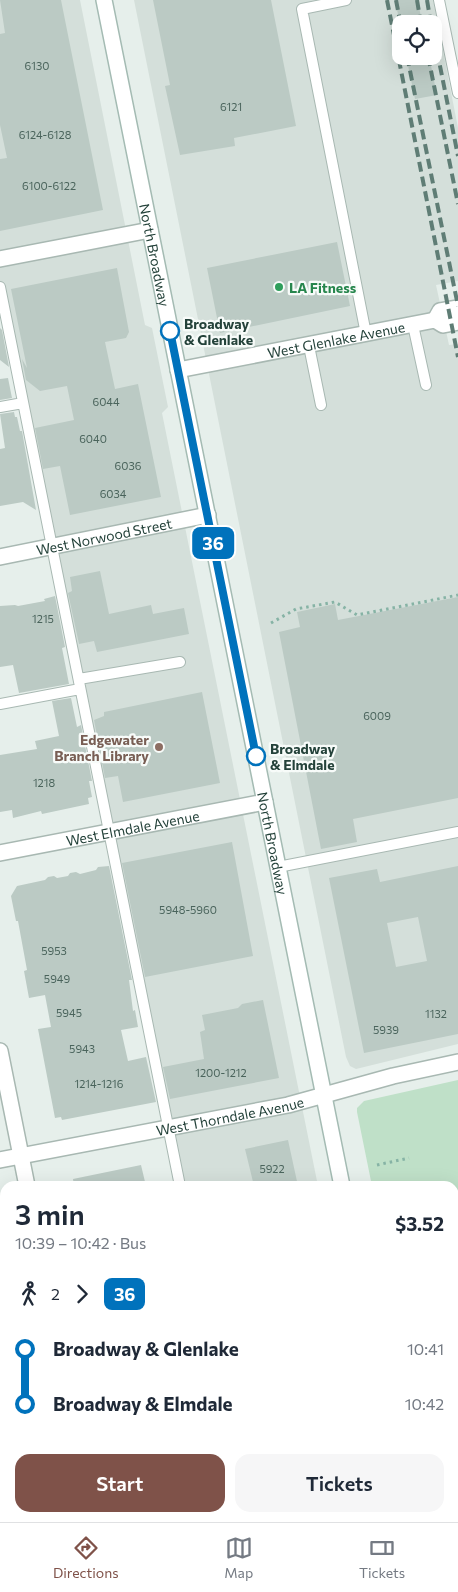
<!DOCTYPE html>
<meta charset="utf-8">
<style>
:root{--surface:#fff;--page:#f6f6f7;--text:#1f2937;--muted:#747a83;--line:#e0e1e3;--accent:#7f5249}
body{margin:0;font-family:Commissioner,sans-serif;background:var(--page);color:var(--text);height:100vh;display:flex;flex-direction:column;font-size:19px;white-space:nowrap}
*{box-sizing:border-box;margin:0}
p{font-size:16px;color:var(--muted)}
.icon{flex:none;width:28px;height:28px;fill:none;stroke:currentColor;stroke-width:2;stroke-linecap:round;stroke-linejoin:round}
.map{position:relative;flex:1;overflow:hidden}
.drawer{position:absolute;left:0px;top:1181px;width:459px;height:341px;display:flex;flex-direction:column;background:var(--surface);border-radius:15px 15px 0 0;box-shadow:0 5px 20px #0002}
.drawer>*{flex:none}
.badge{padding:0 10px;border-radius:8px;font-size:18px;line-height:32px}
.controls{position:absolute;left:392px;top:15px;display:grid;gap:10px}
.controls a{display:grid;place-items:center;width:50px;height:50px;border-radius:10px;background:var(--surface);box-shadow:0 5px 20px #0002;font-size:25px}
.map>.badge{position:absolute;translate:-50% -50%;box-shadow:0 0 0 2px #fff}
.legs{display:flex;align-items:center;gap:8px;height:55px;padding:0 15px;font-size:16px}
.legs p{margin-inline-start:auto}
.overview{display:flex;align-items:center;justify-content:space-between;height:85px;padding:0 15px}
h1{font-size:28px;font-weight:600;line-height:38px}
.cta{display:flex;gap:10px;margin-top:auto;padding:10px 15px}
.cta a{flex:1;height:58px;border-radius:15px;background:var(--accent);color:#fff;font-size:20px;font-weight:600;line-height:58px;text-align:center}
.cta a+a{background:var(--page);color:var(--text)}
ul{padding:0 15px;list-style:none}
li{display:flex;align-items:center;gap:18px;height:55px;font-size:19px}
li i{display:grid;place-items:center;width:8px;height:100%;margin:0 6px;background:currentColor}
li i::after{content:'';width:12px;height:12px;margin:-6px;border:4px solid;border-radius:50%;background:var(--surface)}
li p{margin-inline-start:auto}
li:first-child i{background:linear-gradient(#0000 50%,currentColor 0)}
li:last-child i{background:linear-gradient(currentColor 50%,#0000 0)}
.tabs{display:flex;justify-content:space-around;align-items:center;height:70px;border-top:1px solid var(--line);background:var(--surface);font-size:14px;color:var(--muted)}
.tabs a{display:grid;justify-items:center;gap:2px}
.tabs .on{color:var(--accent)}
.map>svg:first-child{display:block}
</style>
<div class="map">
<svg width="458" height="1522" viewBox="0 0 458 1522">
<rect width="100%" height="100%" fill="#e6efeb"/>
<path fill="#d4dfda" fill-rule="evenodd" d="M0 0H80L145 325 152 328 168 407 162 413 318 1186H181L0 290Z
M134 0H433L458 128V281L436 285 449 345 458 344V1044L356 1069 350 1066 346 1057ZM401 24H434V56H401Z
M248 1518H384L385 1522H249Z"/>
<path fill="#bfe0c8" d="M458 1080V1509L454 1510V1186H372L357 1112V1108L364 1101Z"/>
<path fill="#bbcac4" fill-rule="evenodd" d="M0 0H61L103 210 0 231V159L7 158 0 125V34L5 33Z
M153 0H271L296 126 234 138 235 146 180 155 165 86 170 85Z
M395 0H418L422 24H400Z
M406 56H429L437 95 415 99Z
M337 242 350 306 220 333 207 268Z
M117 268 129 332 126 338 105 342 115 389 138 384 161 497 70 515 60 466 43 469 35 428 74 420 67 386 40 391 26 380 22 359 27 368 11 289Z
M0 328 2 330 9 367 0 360Z
M8 378 12 398 0 400V379Z
M14 412 15 417H17L20 431H22L36 510 23 502 0 506V449L5 448 0 414Z
M100 571 109 614 151 605 153 614 184 608 189 634 97 652 94 641 79 644 68 593 72 591 70 577Z
M55 596 65 647 62 648 69 684 19 693 13 665 0 667V606L15 605 18 606 45 601 44 599Z
M458 597V798L353 819 357 842 321 849 279 632 300 627 297 612 335 604 338 620Z
M202 692 220 783 123 802 118 776 105 778 94 720 104 716V712Z
M71 698 77 727 81 725 92 781H89L92 797 88 798 89 804 42 814 41 811 13 818 12 810 0 812V755L37 749 35 741 59 736 52 701Z
M232 842 253 956 145 977 122 863Z
M109 866 132 980H129L133 1011 135 1010 138 1027 121 1030 128 1061 146 1057 156 1102 62 1120 61 1117 55 1118 38 1029 51 1027 45 995 29 998 24 971 27 970 18 921H16L11 896 17 886 45 880 48 877 54 876 57 878 68 876 70 873 76 872 80 874 96 870 98 867Z
M458 866V1034L364 1053 329 878 377 869 380 882ZM418 917 427 961 396 967 387 923Z
M263 1000 279 1078 170 1099 163 1067 204 1059 200 1032 205 1030 202 1015 238 1008 242 1004Z
M288 1140 298 1186H254L245 1149Z
M141 1165 146 1186H74L73 1179Z"/>
<g fill="none" stroke-linecap="round" stroke-linejoin="round">
<g stroke="#a8b8b2" stroke-width="12">
<path id="service" d="M346 0 302 9 366 334
M439 0 458 93
M0 287 180 1186
M413 325 426 385
M309 346 321 405
M0 407 23 403
M79 679 180 662
M0 704 80 689
M278 867 458 832
M247 1518 248 1522"/>
</g>
<g stroke="#a8b8b2" stroke-width="18">
<g id="minor">
<path d="M0 259 150 230"/>
<path d="M435 320 440 311 458 308"/>
<path id="s1" d="M178 370 435 320 443 325 458 322"/>
<path id="s2" d="M0 557 208 515"/>
<path id="s3" d="M0 853 265 802"/>
<path d="M0 1051 27 1186"/>
<path id="s4" d="M0 1160 288 1105 393 1076 458 1062"/>
<path d="M0 1468 5 1467"/>
<path d="M94 1518 95 1522"/>
</g>
</g>
<g stroke="#a4bbb3" stroke-width="18">
<g id="secondary">
<path id="s5" d="M104 0 342 1186"/>
<path d="M409 1518 410 1522"/>
</g>
</g>
<path stroke="#86b3a5" stroke-width="3" stroke-dasharray="2.5 4" stroke-linecap="butt" d="M271 623 296 609 335 602 357 615 458 595
M377 1165 409 1158"/>
<use href="#service" stroke="#fff" stroke-width="10"/>
<use href="#minor" stroke="#fff" stroke-width="15"/>
<use href="#secondary" stroke="#fff" stroke-width="15"/>
<path stroke="#5f7d75" stroke-width="4" stroke-dasharray="10 5" stroke-linecap="butt" d="M387 0 458 357
M396 0 401 26
M417 0 421 24
M427 0 431 24
M434 36 458 156
M407 56 458 306
M428 56 458 204"/>
</g>
<g fill="none" stroke-linecap="round" stroke-linejoin="round">
<g stroke="#fff" stroke-width="11">
<path id="line-1" d="M170 331 256 756"/>
</g>
<use href="#line-1" stroke="#0072bc" stroke-width="8"/>
</g>
<circle fill="#2e9e5b" stroke="#f7fbf9" stroke-width="2" cx="279" cy="287" r="5"/>
<g fill="#fff" stroke="#0072bc" stroke-width="2.5">
<circle cx="170" cy="331" r="9"/>
<circle cx="256" cy="756" r="9"/>
</g>
<circle fill="#8d6e63" stroke="#f7fbf9" stroke-width="2" cx="159" cy="747" r="5"/>
<g text-anchor="middle" dominant-baseline="central" stroke-width="4.5" stroke-linejoin="round" paint-order="stroke">
<g font-size="11" fill="#4a645c">
<text x="37" y="65">6130</text>
<text x="231" y="106">6121</text>
<text x="45" y="134">6124-6128</text>
<text x="49" y="185">6100-6122</text>
<text x="106" y="401">6044</text>
<text x="93" y="438">6040</text>
<text x="128" y="465">6036</text>
<text x="113" y="493">6034</text>
<text x="43" y="618">1215</text>
<text x="377" y="715">6009</text>
<text x="44" y="782">1218</text>
<text x="188" y="909">5948-5960</text>
<text x="54" y="950">5953</text>
<text x="57" y="978">5949</text>
<text x="69" y="1012">5945</text>
<text x="436" y="1013">1132</text>
<text x="386" y="1029">5939</text>
<text x="82" y="1048">5943</text>
<text x="221" y="1072">1200-1212</text>
<text x="99" y="1083">1214-1216</text>
<text x="272" y="1168">5922</text>
</g>
<g font-size="14" fill="#24423a" stroke="#f7fbf9">
<text stroke="none"><textPath href="#s5" startOffset="260">North Broadway</textPath></text>
<text stroke="none"><textPath href="#s1" startOffset="161">West Glenlake Avenue</textPath></text>
<text stroke="none"><textPath href="#s2" startOffset="106">West Norwood Street</textPath></text>
<text stroke="none"><textPath href="#s3" startOffset="135">West Elmdale Avenue</textPath></text>
<text stroke="none"><textPath href="#s5" startOffset="860">North Broadway</textPath></text>
<text stroke="none"><textPath href="#s4" startOffset="234">West Thorndale Avenue</textPath></text>
</g>
<g font-size="14" font-weight="bold" fill="#27864d" stroke="#f7fbf9" text-anchor="start">
<text x="289" y="287">LA Fitness</text>
</g>
<g font-size="14" font-weight="bold" fill="#24423a" stroke="#f7fbf9" text-anchor="start">
<text x="184" y="323">Broadway<tspan x="184" dy="16">&amp; Glenlake</tspan></text>
<text x="270" y="748">Broadway<tspan x="270" dy="16">&amp; Elmdale</tspan></text>
</g>
<g font-size="14" font-weight="bold" fill="#785e54" stroke="#f7fbf9" text-anchor="end">
<text x="149" y="739">Edgewater<tspan x="149" dy="16">Branch Library</tspan></text>
</g>
</g>
</svg>
<div class="controls">
<a><svg class="icon" aria-label="locate" viewBox="0 0 24 24"><circle cx="12" cy="12" r="6"/><path d="M12 2v4M12 18v4M2 12h4M18 12h4"/></svg></a>
</div>
<b class="badge" style="left:213px;top:543px;background:#0072bc;color:#fff">36</b>
<section class="drawer">
<div class="overview"><div><h1>3 min</h1><p>10:39 – 10:42 · Bus</p></div><b>$3.52</b></div>
<div class="legs"><svg class="icon" aria-label="walk" viewBox="0 0 24 24"><circle cx="13" cy="4" r="2"/><path d="M13 8l-2 6 4 7M11 14l-3 7M7 12l3-4h3l4 4"/></svg>2<svg class="icon" aria-label="forward" viewBox="0 0 24 24"><path d="M9 5l7 7-7 7"/></svg><b class="badge" style="background:#0072bc;color:#fff">36</b></div>
<ul>
<li><i style="color:#0072bc"></i><b>Broadway &amp; Glenlake</b><p>10:41</p></li>
<li><i style="color:#0072bc"></i><b>Broadway &amp; Elmdale</b><p>10:42</p></li>
</ul>
<div class="cta"><a>Start</a><a>Tickets</a></div>
</section>
</div>
<nav class="tabs">
<a class="on"><svg class="icon" aria-label="directions" viewBox="0 0 24 24"><path d="M12 3l9 9-9 9-9-9zM9 14v-3h6M13 9l2 2-2 2"/></svg>Directions</a>
<a><svg class="icon" aria-label="map" viewBox="0 0 24 24"><path d="M3 6l6-2 6 2 6-2v14l-6 2-6-2-6 2zM9 4v14M15 6v14"/></svg>Map</a>
<a><svg class="icon" aria-label="tickets" viewBox="0 0 24 24"><path d="M3 7h18v10H3zM15 7v10"/></svg>Tickets</a>
</nav>
